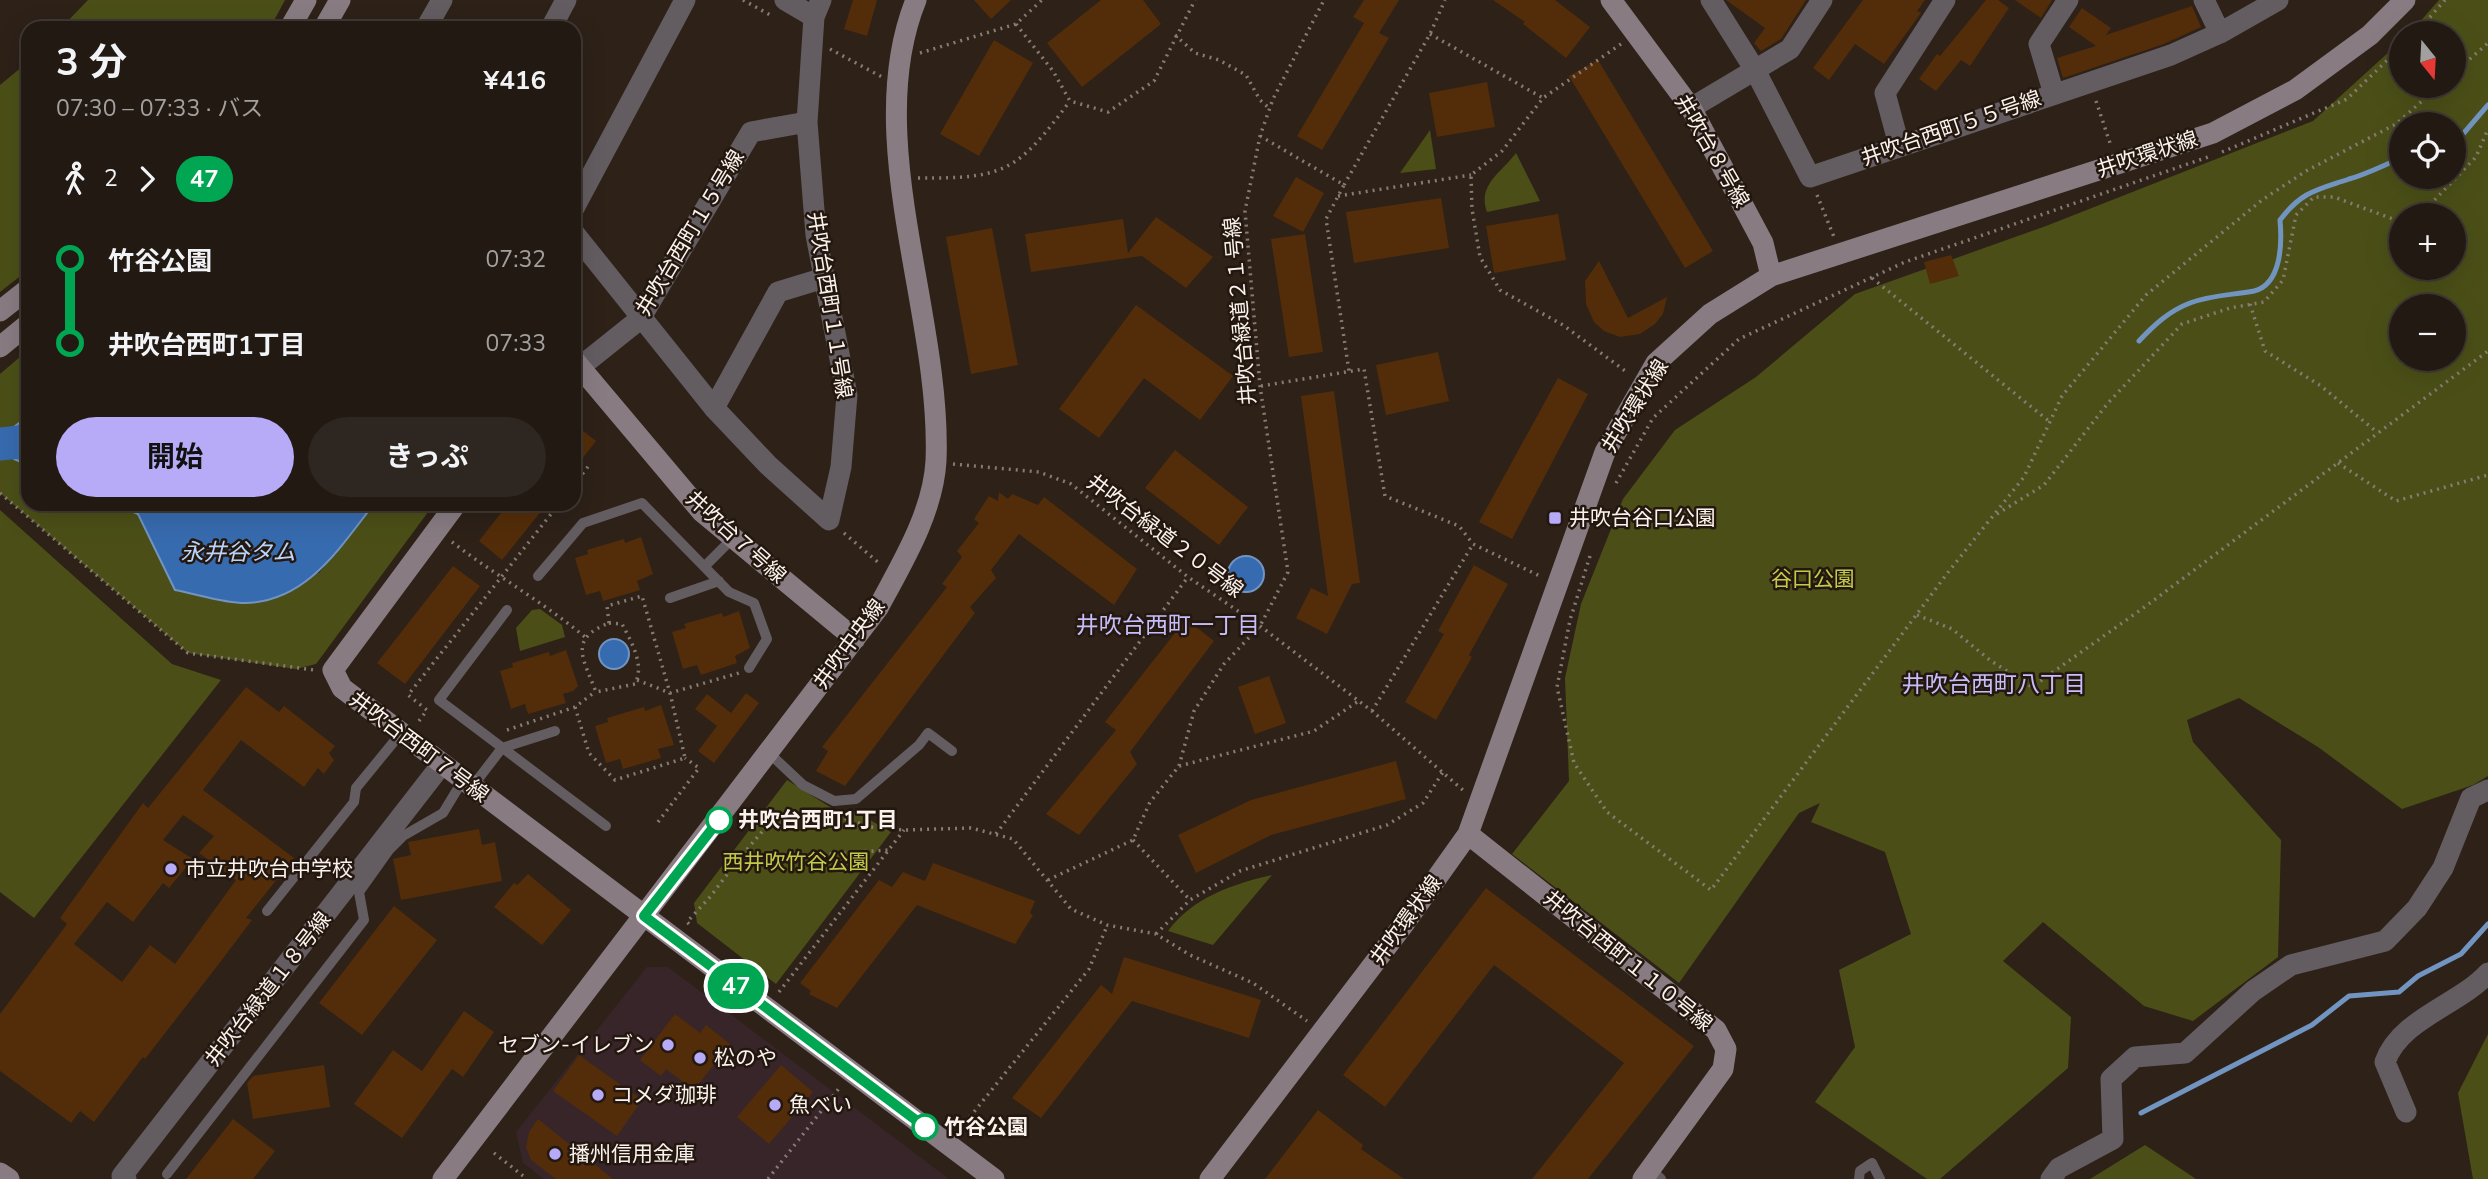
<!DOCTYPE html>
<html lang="ja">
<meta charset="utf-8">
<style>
:root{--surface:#221912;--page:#2e2620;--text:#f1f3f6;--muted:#a2a09f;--line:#3f3832;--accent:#b7abf8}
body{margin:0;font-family:"Nunito Sans","Noto Sans JP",sans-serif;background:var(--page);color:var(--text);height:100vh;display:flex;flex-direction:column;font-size:26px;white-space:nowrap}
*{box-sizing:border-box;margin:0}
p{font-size:23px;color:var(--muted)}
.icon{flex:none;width:38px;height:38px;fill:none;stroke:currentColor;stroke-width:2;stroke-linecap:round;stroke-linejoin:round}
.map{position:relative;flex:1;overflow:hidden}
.details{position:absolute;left:21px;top:21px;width:560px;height:490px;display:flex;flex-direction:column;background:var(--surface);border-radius:21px;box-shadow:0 7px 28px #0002,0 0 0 2px var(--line)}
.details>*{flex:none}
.badge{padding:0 14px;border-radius:23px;font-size:24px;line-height:46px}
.needle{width:46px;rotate:162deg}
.controls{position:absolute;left:2389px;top:21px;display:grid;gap:14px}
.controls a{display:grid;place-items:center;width:77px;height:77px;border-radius:50%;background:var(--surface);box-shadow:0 7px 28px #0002,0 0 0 2px var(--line);font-size:35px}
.map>.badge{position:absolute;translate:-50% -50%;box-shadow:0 0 0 4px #fff}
.legs{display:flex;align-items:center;gap:10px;height:77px;padding:0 35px;font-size:23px}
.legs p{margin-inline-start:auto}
.overview{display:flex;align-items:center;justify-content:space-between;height:119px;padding:0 35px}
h1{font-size:38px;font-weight:700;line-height:52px}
.action{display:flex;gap:14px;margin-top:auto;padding:14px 35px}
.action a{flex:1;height:80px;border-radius:42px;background:var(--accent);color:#111;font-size:28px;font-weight:700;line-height:80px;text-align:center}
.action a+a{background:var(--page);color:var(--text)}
ul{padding:0 35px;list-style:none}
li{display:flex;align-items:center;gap:24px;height:84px;font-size:26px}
li i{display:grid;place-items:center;width:10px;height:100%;margin:0 9px;background:currentColor}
li i::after{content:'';width:18px;height:18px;margin:-9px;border:5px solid;border-radius:50%;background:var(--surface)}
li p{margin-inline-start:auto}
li:first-child i{background:linear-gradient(#0000 50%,currentColor 0)}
li:last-child i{background:linear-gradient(currentColor 50%,#0000 0)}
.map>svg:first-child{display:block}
</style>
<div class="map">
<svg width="2488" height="1179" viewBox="0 0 2488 1179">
<rect width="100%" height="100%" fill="#2d2118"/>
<path fill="#38252a" d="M647 967H668L949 1179H544L523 1163 516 1132Z"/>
<path fill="#4b4f17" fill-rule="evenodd" d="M88 0H285L270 28H61Z
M2439 0H2488V776L2473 785 2402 809 2318 747 2239 698 2187 720 2193 742 2281 840 2278 957 2193 1021 2144 1006 2043 922 2003 961 2071 1017 2068 1068 1940 1179H1927L1815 1102 1855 1047 1839 970 1911 934 1885 852 1811 822 1820 803 1799 813 1679 983 1512 854 1569 781 1565 678 1581 604 1623 499 1675 430 1756 377 1855 294 2046 226 2313 121 2401 41V86H2454V33H2410ZM2401 124H2454V177H2401ZM2401 215H2454V268H2401ZM2401 306H2454V359H2401Z
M28 62V270L0 292V85Z
M1430 130 1436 169 1400 173Z
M1516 153 1540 201 1487 212C1477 185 1501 173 1516 153Z
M28 350V416L9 431 14 459 28 465V504H116L138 514 175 590 319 573 374 504H434L316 664 296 669 188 653 0 493V374Z
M0 510 172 664 221 680 34 918 0 892Z
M540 609 562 625 565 637 520 651 516 628 532 610Z
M787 780 838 812H856L891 832 776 984 697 923 694 903Z
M1272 875 1213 945 1168 931C1193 897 1233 884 1272 875Z
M2488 1034V1179H2473L2458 1093Z
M2145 1145 2196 1179H2090Z"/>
<path fill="#376baf" stroke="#7294c1" stroke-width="2" d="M28 416V465L14 459 9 431Z
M116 504H374C340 547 307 602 245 603 223 603 197 594 175 590L138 514Z
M1228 574a18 18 0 1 1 36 0a18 18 0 1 1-36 0Z
M599 654a15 15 0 1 1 30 0a15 15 0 1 1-30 0Z"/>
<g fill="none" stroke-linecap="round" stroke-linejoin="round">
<path stroke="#7294c1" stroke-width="5" d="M2454 137 2463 134 2488 105
M2139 341C2154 325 2169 311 2190 303 2211 295 2233 295 2254 291 2282 284 2282 242 2280 220 2302 191 2317 190 2349 179 2367 174 2384 165 2401 158
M2141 1113 2312 1025 2349 996 2399 992 2418 976 2461 954 2488 924"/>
<path stroke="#376baf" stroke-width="33" d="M0 444 28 441"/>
</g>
<path fill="#532d09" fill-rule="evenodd" d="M853 0H877L867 36 844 29Z
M974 0H1011L991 19Z
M1101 0H1143L1161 24 1082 87 1047 43Z
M1364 0H1399L1379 33 1389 38 1322 150 1297 136 1364 23 1353 17Z
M1493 0H1555L1590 27 1566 58 1523 24 1525 22Z
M1726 0H1806L1781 39 1761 51 1754 43 1765 28Z
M1863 0H1925L1917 11 1921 13 1884 64 1855 44 1829 80 1813 68Z
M1986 0H1998L2009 8 1970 66 1961 60 1936 91 1919 79 1937 54 1940 56Z
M2015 0H2052L2041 18Z
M2192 6 2201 27 2164 44 2063 78 2057 58 2096 46 2069 27 2082 8 2111 28 2106 35Z
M994 40 1033 63 979 156 940 134Z
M1598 60 1713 251 1685 268 1569 76Z
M1487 82 1495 127 1437 137 1429 93Z
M1296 177 1324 193 1303 232 1273 216Z
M1441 198 1449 248 1354 263 1346 212Z
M1558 214 1566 260 1494 273 1486 226Z
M1156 217 1213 257 1186 288 1142 256 1031 272 1025 234 1123 219 1128 253Z
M992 228 1018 365 971 374 946 237Z
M1305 234 1323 352 1289 357 1271 239Z
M1951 255 1959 276 1930 284 1924 262Z
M1599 261 1628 318 1667 297 1663 314 1655 324 1640 334 1620 337 1604 331 1594 322 1586 304 1585 281Z
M1136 305 1233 376 1200 420 1144 378 1099 438 1059 409Z
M1438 352 1449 401 1386 415 1376 365Z
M1558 378 1588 394 1512 539 1479 522Z
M1334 391 1360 583 1352 584 1327 634 1296 618 1311 588 1328 596 1301 396Z
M574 424 596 441 574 469Z
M1175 450 1248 507 1219 545 1145 488Z
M999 492 1008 499 1012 494 1038 505 1044 497 1137 569 1114 605 1019 534 991 570 996 578 970 607 975 613 845 786 816 771 828 751 822 747 947 587 942 584 962 557 957 551 979 523 974 519 989 496 998 501Z
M508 504H547L502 560 479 541Z
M641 537 653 574 637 581 640 590 603 601 600 591 586 595 575 558 588 554 587 550 624 539 625 543Z
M1474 565 1508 584 1469 655 1472 657 1436 720 1405 702 1444 634 1438 631Z
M453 566 480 586 405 684 377 663Z
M739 611 750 648 735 656 737 663 701 675 697 665 683 669 672 632 686 628 684 624 722 613 723 617Z
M1186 619 1214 641 1130 752 1137 764 1079 835 1046 814 1116 730 1105 722Z
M566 650 578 686 573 691 563 694 566 703 528 714 525 704 511 709 500 671 513 667 512 663 549 652 550 656Z
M1269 676 1286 723 1255 734 1238 687Z
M246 687 279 712 284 706 335 746 329 753 334 760 324 774 318 768 304 787 241 740 203 790 294 858 246 918 252 920 218 965 145 1059 143 1057 94 1122 80 1111 71 1123 0 1071V1014L67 924 60 918 143 803 148 808ZM183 815 214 836 199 853 236 880 175 964 150 945 122 982 74 944 107 902 133 922 163 883 169 888 193 859 163 840Z
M746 693 759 703 714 763 698 751 717 726 695 709 707 694 731 713Z
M661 705 674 745 658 749 661 758 623 769 620 759 606 763 595 726 608 722 607 718 644 707 645 711Z
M1396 761 1406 799 1271 835 1196 873 1178 835 1251 800Z
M479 829 482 845 495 842 502 881 401 900 393 859 411 855 408 842Z
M933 863 1035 901 1030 913 1033 915 1015 944 917 905 837 1008 809 994 811 991 800 983 879 880 892 887 903 872 925 881Z
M528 874 571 910 542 945 494 907 514 883 517 885Z
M1486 888 1694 1046 1588 1179H1532L1624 1063 1494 965 1385 1107 1343 1075Z
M394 906 437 940 362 1035 319 1003Z
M1124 957 1261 1000 1249 1038 1132 1001 1041 1118 1012 1098 1101 985 1112 994Z
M464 1011 494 1032 463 1077 452 1069 402 1138 354 1104 393 1050 422 1071Z
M675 1014 700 1033 706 1025 730 1044 694 1090 666 1069 661 1076 640 1060Z
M579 1055 642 1100 617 1136 553 1091Z
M324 1065 330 1107 253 1119 247 1083 253 1076Z
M781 1065 813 1092 769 1144 737 1117Z
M1318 1110 1363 1145 1361 1149 1404 1179H1265Z
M233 1119 275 1151 253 1179H186Z
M538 1119 613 1179H556L531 1160 526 1147 529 1132Z"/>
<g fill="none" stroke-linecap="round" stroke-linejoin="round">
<path stroke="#867c74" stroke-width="3.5" stroke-dasharray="2 5" stroke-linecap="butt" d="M743 0 772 16
M1016 24 1053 71 1070 101 1108 112 1154 81 1195 0
M2416 33 2445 0
M1430 34 1543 98
M1175 35 1195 53 1219 60 1246 75 1260 100 1269 108
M1621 44 1543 98 1502 151 1471 175 1472 209 1480 257 1500 290 1563 325 1628 373
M830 49 882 77
M920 53 1016 24 1042 0
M2454 73 2488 43
M2096 101 2111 146
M1260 136 1344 185 1326 219 1349 371
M2222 152 2347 99 2401 47
M918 178C1007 179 1018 170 1070 101
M1344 185 1430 34 1445 0
M1817 195 1834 237
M1338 196 1471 175
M2420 215 2476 157 2488 129
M1872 278 2050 422
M2250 304 2265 351 2321 386 2378 433
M1261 386 1364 369 1385 496 1459 526 1473 544 1542 577
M2338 463 2396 501 2488 475
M953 464 1039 472 1071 484 1188 577 1260 626 1372 711 1464 791
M1616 483 1653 418 1739 339 1905 262 2208 157
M574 485 590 464
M0 493 188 653 314 670
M1997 514 2044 485 2108 403 2182 324 2230 308 2264 302 2283 280 2296 215 2314 197H2334L2401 222
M844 533 880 564
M452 542C495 575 543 602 585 637
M1590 556 1570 620 1557 687 1574 763 1607 812 1711 890 1949 571 2024 477 2062 396 2146 295 2262 200 2306 171 2396 124 2439 86
M1917 615 1952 629 1991 661 2032 687 2146 606 2488 351
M609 623 607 606 642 596 670 693 739 673
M609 623 622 624C631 641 645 665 635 684L596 692C583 658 568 639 609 623Z
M575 707 589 753 615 780 685 758 670 693 637 680
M1372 711 1473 544
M419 721 427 710 408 695 559 504
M507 730 575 707 595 692
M1179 766 1194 711 1224 664 1260 626 1288 572 1260 386 1245 211 1260 136 1273 99 1324 0
M838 816 871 827 904 830 971 828 1013 839 1071 909 1107 925 1156 934 1190 955 1253 983 1307 1021
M658 822 699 768 685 758
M996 834 1188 577
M1133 840 1190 900
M738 860 777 814 824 813
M1048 880 1133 840 1150 802 1179 766 1314 731 1357 702
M689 924 687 922 710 897 738 860 889 850
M1156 934 1190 900 1240 871 1387 825 1423 803 1443 772
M779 992 904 830
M961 1128 1089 969 1107 926
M494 1153 527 1179
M768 1179 840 1087"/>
<path stroke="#635c60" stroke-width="10" d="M705 566 733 538
M538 576 583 523 642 503 729 592 754 603 767 639 749 668
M670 598 719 581
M507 610 439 700 606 826
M769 753 803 785 834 801 856 799 919 745 928 733 952 751
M472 787 502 748 555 731
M267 911 354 802 356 788 401 733
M1651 1169 1661 1179
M167 1174 364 920 359 892 389 850 403 836 443 813 463 780
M1859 1179 1860 1171 1872 1163 1880 1179"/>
<path stroke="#635c60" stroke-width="21" d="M785 0 814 17
M1711 0 1755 70 1810 177 2171 55 2220 33 2278 0
M2204 0 2220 33
M426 28 442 0
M551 28 566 0
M2054 94 2039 44 2068 0
M1691 108 1790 49 1822 0
M1899 145 1885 93 1945 0
M574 208 685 0
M574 233 714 408 768 465 829 520 841 467 847 395 816 235 807 122 814 17 821 0
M580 367 640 319 751 132 807 122
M714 408 778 292 824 278
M2406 1112 2385 1062C2400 1019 2459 1005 2488 973
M126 1179 122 1176 442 764
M2051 1179 2059 1168 2113 1139 2111 1079 2135 1057 2185 1053 2253 991 2291 965 2385 941 2417 908 2443 868 2471 798 2488 790"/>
<path stroke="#887c82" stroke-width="21" d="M1611 0 1691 108 1763 243 1771 276
M290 28 306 0
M324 28 340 0
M0 311 28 289
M0 347 28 324
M574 360 702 512 855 639
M456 504 333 670 342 688 994 1179
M1468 834 1716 1030 1726 1049 1723 1069 1643 1179
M0 1173 9 1179
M443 1179 878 608C902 563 933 513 936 461 942 314 860 138 916 0
M1210 1179 1404 924 1468 834 1605 452 1656 363 1710 314 1771 276 2213 133 2295 90 2370 35 2405 0"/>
</g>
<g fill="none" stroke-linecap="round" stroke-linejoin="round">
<g stroke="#fff" stroke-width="16">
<path id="line-1" d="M719 820 644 916 925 1127"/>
</g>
<use href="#line-1" stroke="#00a651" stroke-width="10"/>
</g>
<g fill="#b7abf8" stroke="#23170f" stroke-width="2.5">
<rect x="1548" y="511" width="14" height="14" rx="3.5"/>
<circle cx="171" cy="869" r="7"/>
<circle cx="668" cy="1045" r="7"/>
<circle cx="700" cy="1058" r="7"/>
<circle cx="598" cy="1095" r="7"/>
<circle cx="775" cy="1105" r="7"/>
<circle cx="555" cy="1154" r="7"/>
</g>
<g fill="#fff" stroke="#00a651" stroke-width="3.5">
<circle cx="719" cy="820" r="12"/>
<circle cx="925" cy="1127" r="12"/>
</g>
<g text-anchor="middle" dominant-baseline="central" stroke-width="5" stroke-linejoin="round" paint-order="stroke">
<g font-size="21" fill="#faf2ec" stroke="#23170f">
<text transform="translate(1951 128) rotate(-19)">井吹台西町５５号線</text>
<text transform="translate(1712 151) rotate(60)">井吹台８号線</text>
<text transform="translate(2147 154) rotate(-18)">井吹環状線</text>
<text transform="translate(690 233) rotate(-59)">井吹台西町１５号線</text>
<text transform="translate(830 305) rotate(81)">井吹台西町１１号線</text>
<text transform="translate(1240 311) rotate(-95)">井吹台緑道２１号線</text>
<text transform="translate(1635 406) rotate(-58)">井吹環状線</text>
<text transform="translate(1165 536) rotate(37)">井吹台緑道２０号線</text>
<text transform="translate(736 537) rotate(42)">井吹台７号線</text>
<text transform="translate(849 644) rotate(-54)">井吹中央線</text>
<text transform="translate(419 747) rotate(37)">井吹台西町７号線</text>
<text transform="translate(1406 920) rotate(-54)">井吹環状線</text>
<text transform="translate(1628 961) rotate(39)">井吹台西町１１０号線</text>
<text transform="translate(268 989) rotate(-52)">井吹台緑道１８号線</text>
</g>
<g font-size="21" fill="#faf2ec" stroke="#23170f" text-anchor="start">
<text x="1569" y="518">井吹台谷口公園</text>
<text x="185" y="869">市立井吹台中学校</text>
<text x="654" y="1045" text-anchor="end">セブン-イレブン</text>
<text x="714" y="1058">松のや</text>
<text x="612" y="1095">コメダ珈琲</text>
<text x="789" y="1105">魚べい</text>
<text x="569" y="1154">播州信用金庫</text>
</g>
<g font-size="21" fill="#c2cb49" stroke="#23170f">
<text x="1813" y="579">谷口公園</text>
<text x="796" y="862">西井吹竹谷公園</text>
</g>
<g font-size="21" font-weight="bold" fill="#faf2ec" stroke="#23170f" text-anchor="start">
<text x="738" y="820">井吹台西町1丁目</text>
<text x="944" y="1127">竹谷公園</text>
</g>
<g font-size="23" font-style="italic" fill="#b8d4fa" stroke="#23170f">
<text x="238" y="552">永井谷タム</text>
</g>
<g font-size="23" fill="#c6bef8" stroke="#23170f">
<text x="1168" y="625">井吹台西町一丁目</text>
<text x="1994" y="684">井吹台西町八丁目</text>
</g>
</g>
</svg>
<div class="controls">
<a><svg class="needle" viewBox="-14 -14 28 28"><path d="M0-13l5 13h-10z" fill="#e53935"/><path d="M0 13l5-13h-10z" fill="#a2a09f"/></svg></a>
<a><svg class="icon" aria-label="locate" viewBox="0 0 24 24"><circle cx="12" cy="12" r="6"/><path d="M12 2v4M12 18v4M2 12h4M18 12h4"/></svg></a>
<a>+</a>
<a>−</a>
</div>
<b class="badge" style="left:736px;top:986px;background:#00a651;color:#fff">47</b>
<section class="details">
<div class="overview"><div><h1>3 分</h1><p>07:30 – 07:33 · バス</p></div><b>¥416</b></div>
<div class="legs"><svg class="icon" aria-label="walk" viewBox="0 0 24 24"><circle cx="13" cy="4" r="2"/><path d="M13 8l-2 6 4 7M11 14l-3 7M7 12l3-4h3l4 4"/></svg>2<svg class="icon" aria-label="forward" viewBox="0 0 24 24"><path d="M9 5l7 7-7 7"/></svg><b class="badge" style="background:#00a651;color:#fff">47</b></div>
<ul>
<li><i style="color:#00a651"></i><b>竹谷公園</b><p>07:32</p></li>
<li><i style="color:#00a651"></i><b>井吹台西町1丁目</b><p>07:33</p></li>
</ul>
<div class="action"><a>開始</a><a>きっぷ</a></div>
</section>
</div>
